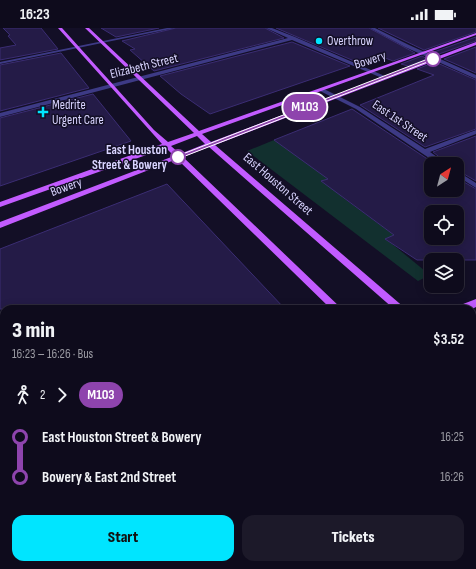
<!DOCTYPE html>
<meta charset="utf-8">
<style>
:root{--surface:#0e0b1c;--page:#1c1929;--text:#f1f3f6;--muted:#9b9ba3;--line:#2e2b3b;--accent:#00e5ff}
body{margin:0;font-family:"Sofia Sans Condensed",sans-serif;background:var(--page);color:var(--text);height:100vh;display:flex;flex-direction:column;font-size:15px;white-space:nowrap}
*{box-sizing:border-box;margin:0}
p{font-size:13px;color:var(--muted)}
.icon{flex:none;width:22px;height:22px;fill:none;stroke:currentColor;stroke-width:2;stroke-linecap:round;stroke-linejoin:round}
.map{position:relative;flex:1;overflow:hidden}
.panel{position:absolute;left:0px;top:277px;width:476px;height:264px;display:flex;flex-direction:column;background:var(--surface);border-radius:12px 12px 0 0;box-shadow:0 2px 10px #0003,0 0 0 1px var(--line)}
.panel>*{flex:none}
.badge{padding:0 8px;border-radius:13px;font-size:14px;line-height:26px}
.needle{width:26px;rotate:36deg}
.fabs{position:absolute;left:424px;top:129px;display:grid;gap:8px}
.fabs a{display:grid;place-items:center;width:40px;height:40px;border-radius:8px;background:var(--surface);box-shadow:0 2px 10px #0003,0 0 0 1px var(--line);font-size:20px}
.map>.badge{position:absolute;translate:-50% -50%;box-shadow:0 0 0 2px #fff}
.legs{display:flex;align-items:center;gap:6px;height:44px;padding:0 12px;font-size:13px}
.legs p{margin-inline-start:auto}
.headline{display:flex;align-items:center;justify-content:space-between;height:68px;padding:0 12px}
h1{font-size:22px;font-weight:800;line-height:30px}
.cta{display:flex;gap:8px;margin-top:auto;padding:8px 12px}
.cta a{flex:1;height:46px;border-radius:12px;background:var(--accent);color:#111;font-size:16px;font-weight:800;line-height:46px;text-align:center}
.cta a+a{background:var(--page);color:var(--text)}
ul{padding:0 12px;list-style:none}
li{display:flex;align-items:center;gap:14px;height:40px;font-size:15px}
li i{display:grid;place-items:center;width:6px;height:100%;margin:0 5px;background:currentColor}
li i::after{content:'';width:10px;height:10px;margin:-5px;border:3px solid;border-radius:50%;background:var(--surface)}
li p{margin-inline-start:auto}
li:first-child i{background:linear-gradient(#0000 50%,currentColor 0)}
li:last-child i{background:linear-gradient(currentColor 50%,#0000 0)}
.status{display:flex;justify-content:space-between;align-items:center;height:28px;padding:0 20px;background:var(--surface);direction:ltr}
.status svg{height:11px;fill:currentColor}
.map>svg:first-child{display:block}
</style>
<div class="status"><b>16:23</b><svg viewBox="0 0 49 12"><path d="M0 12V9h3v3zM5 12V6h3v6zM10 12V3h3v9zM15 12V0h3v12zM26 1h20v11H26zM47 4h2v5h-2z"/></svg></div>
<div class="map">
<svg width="476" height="541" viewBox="0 0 476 541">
<rect width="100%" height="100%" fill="#130f26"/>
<path fill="#12302f" d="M274 112 350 166 342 169 394 207 386 211 430 247 418 253 247 123Z
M472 492 476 497V541H374L379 537H472Z
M4 496V537H79L80 541H0V498Z"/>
<path fill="#241b47" stroke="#3b2d73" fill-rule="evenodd" d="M3 0H41L58 21 0 32V20L16 17 8 8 10 7Z
M101 0H159L116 9Z
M176 0H265L284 10 154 43 130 22 135 21 122 13Z
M276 0H369L415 25 393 33 380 28 359 35Z
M378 0H476V4L424 22Z
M476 9V13L436 27 431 25Z
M292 14 350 38 210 86 181 66 160 48Z
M476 19V45L444 31Z
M61 25 89 60 0 83V37Z
M422 28 427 31 408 38 401 36Z
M435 34 476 52V101L425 119 360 77 434 47 417 41Z
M93 66 131 113 0 158V90Z
M352 81 435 136H431V162H457V150L476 161V232H431V245L427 242V232H417L385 211 394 207 321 153 328 151 274 112ZM431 184H457V210H431Z
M476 108V153L457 142V136H448L433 124Z
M167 156 285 281H0V221Z"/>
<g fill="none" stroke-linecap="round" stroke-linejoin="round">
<path fill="#3d3a85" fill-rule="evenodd" d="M167 0H175L0 36V34Z
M266 0H272L295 9 387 49 382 50 292 12 0 89V85L288 10Z
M370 0H375L409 17 476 47V51L405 19Z
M322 60 360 79 425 121 476 102V106L430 124 447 136H438L356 81 320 63 319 62Z
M457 143 476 155V160L457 148Z"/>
<path fill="#6f6bff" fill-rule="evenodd" d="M237 537H256L254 541H235Z"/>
<path fill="#c25bff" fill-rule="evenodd" d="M58 0H62L154 102 168 114 194 105 85 0H89L199 103 476 5V7L202 106 211 114 476 14V17L215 117 406 281H394L209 119 183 129 342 281H331L177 131 0 200V194L174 128 166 120 0 179V174L162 116ZM197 108 205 116 180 126 171 118Z
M476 271V279L472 281H457L458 278Z
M472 337 476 339V363L472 364V351L475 350H472Z
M472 400 476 401V415L472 414Z"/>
</g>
<path fill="#8e44ad" stroke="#fff" d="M433 29 435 31 180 130 175 129Z"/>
<g fill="#00e5ff" stroke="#130f26" stroke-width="1.5">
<circle cx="319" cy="13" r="4"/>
<path d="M41 78h4v4h4v4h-4v4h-4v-4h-4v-4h4z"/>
</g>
<g fill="#fff" stroke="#8e44ad" stroke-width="2">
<circle cx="433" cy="31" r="7"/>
<circle cx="178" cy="129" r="7"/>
</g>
<g text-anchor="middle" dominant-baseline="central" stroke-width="3" stroke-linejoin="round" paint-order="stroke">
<g font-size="13" fill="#d9d4ff" stroke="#130f26" text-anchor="start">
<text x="327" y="13">Overthrow</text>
<text x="52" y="77">Medrite<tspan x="52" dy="15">Urgent Care</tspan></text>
</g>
<g font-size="13" fill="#d9d4ff" stroke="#130f26">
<text transform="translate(370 32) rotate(-18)">Bowery</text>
<text transform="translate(144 38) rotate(-14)">Elizabeth Street</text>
<text transform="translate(400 93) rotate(34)">East 1st Street</text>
<text transform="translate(278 156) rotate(41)">East Houston Street</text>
<text transform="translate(66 159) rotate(-20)">Bowery</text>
</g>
<g font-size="13" font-weight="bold" fill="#d9d4ff" stroke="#130f26" text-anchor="end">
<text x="167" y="122">East Houston<tspan x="167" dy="15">Street &amp; Bowery</tspan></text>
</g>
</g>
</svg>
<div class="fabs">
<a><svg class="needle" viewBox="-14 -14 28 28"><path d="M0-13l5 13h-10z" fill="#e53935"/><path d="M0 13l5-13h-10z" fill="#9b9ba3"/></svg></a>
<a><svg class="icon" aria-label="locate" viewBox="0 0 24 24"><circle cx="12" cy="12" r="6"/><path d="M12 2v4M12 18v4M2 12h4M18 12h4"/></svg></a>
<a><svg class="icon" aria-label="layers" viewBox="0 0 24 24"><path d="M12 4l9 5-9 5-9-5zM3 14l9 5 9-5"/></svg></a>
</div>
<b class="badge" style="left:305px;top:79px;background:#8e44ad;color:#fff">M103</b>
<section class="panel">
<div class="headline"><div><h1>3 min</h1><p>16:23 – 16:26 · Bus</p></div><b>$3.52</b></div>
<div class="legs"><svg class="icon" aria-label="walk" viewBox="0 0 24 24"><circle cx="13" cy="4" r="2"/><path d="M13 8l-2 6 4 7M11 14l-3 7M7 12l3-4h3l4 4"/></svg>2<svg class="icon" aria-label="forward" viewBox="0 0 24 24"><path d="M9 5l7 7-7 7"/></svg><b class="badge" style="background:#8e44ad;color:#fff">M103</b></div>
<ul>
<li><i style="color:#8e44ad"></i><b>East Houston Street &amp; Bowery</b><p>16:25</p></li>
<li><i style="color:#8e44ad"></i><b>Bowery &amp; East 2nd Street</b><p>16:26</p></li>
</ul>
<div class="cta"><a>Start</a><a>Tickets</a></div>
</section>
</div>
